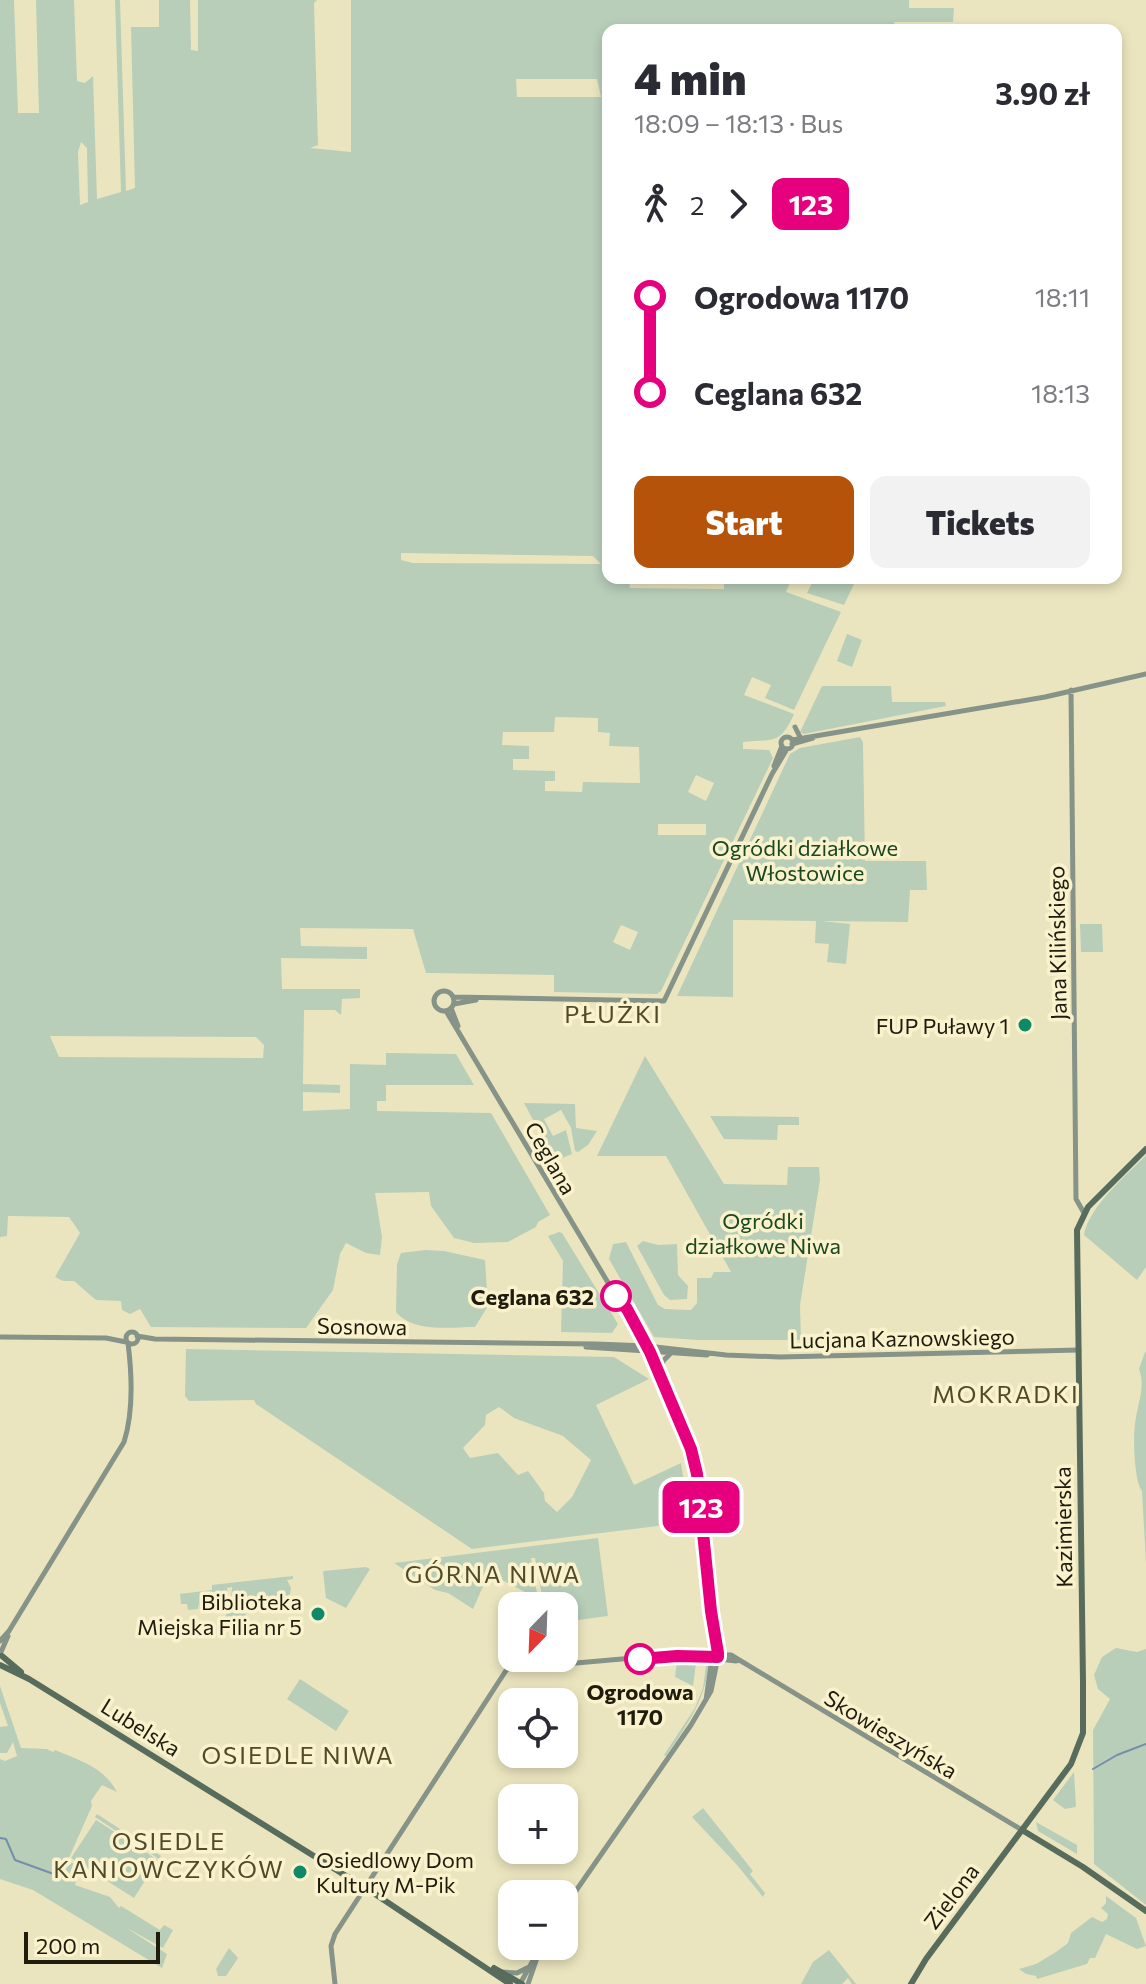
<!DOCTYPE html>
<meta charset="utf-8">
<style>
:root{--surface:#fff;--page:#f2f2f3;--text:#2b2b33;--muted:#7c7c81;--accent:#b45309}
body{margin:0;font-family:Commissioner,sans-serif;background:var(--page);color:var(--text);height:100vh;display:flex;flex-direction:column;font-size:30px;white-space:nowrap}
*{box-sizing:border-box;margin:0}
p{font-size:26px;color:var(--muted)}
.icon{flex:none;width:44px;height:44px;fill:none;stroke:currentColor;stroke-width:2;stroke-linecap:round;stroke-linejoin:round}
.map{position:relative;flex:1;overflow:hidden}
.details{position:absolute;left:602px;top:24px;width:520px;height:560px;display:flex;flex-direction:column;background:var(--surface);border-radius:16px;box-shadow:0 4px 12px #0003}
.details>*{flex:none}
.badge{padding:0 16px;border-radius:12px;font-size:28px;line-height:52px}
.needle{width:52px;rotate:203deg}
.fabs{position:absolute;left:498px;top:1592px;display:grid;gap:16px}
.fabs a{display:grid;place-items:center;width:80px;height:80px;border-radius:16px;background:var(--surface);box-shadow:0 4px 12px #0003;font-size:40px}
.scale{position:absolute;left:24px;bottom:20px;width:136px;box-sizing:border-box;padding-left:8px;border:4px solid #1f1c0e;border-top:0;font-size:22px;line-height:28px;white-space:nowrap;color:#1f1c0e;-webkit-text-stroke:6px #f9f2cc;paint-order:stroke}
.map>.badge{position:absolute;translate:-50% -50%;box-shadow:0 0 0 4px #fff}
.legs{display:flex;align-items:center;gap:12px;height:88px;padding:0 32px;font-size:26px}
.legs p{margin-inline-start:auto}
.summary{display:flex;align-items:center;justify-content:space-between;height:136px;padding:0 32px}
h1{font-size:44px;font-weight:800;line-height:60px}
.button{display:flex;gap:16px;margin-top:auto;padding:16px 32px}
.button a{flex:1;height:92px;border-radius:16px;background:var(--accent);color:#fff;font-size:32px;font-weight:800;line-height:92px;text-align:center}
.button a+a{background:var(--page);color:var(--text)}
ul{padding:0 32px;list-style:none}
li{display:flex;align-items:center;gap:28px;height:96px;font-size:30px}
li i{display:grid;place-items:center;width:12px;height:100%;margin:0 10px;background:currentColor}
li i::after{content:'';width:20px;height:20px;margin:-10px;border:6px solid;border-radius:50%;background:var(--surface)}
li p{margin-inline-start:auto}
li:first-child i{background:linear-gradient(#0000 50%,currentColor 0)}
li:last-child i{background:linear-gradient(currentColor 50%,#0000 0)}
.map>svg:first-child{display:block}
</style>
<div class="map">
<svg width="1146" height="1984" viewBox="0 0 1146 1984">
<rect width="100%" height="100%" fill="#ebe5bf"/>
<path fill="#b8ceb9" fill-rule="evenodd" d="M0 0H14L18 113H39L36 0H74L77 81 85 83 93 76 97 199 121 192 115 0H120L126 191 135 188 131 27H159V0H190L191 50 198 51V0H317L314 3 318 145 310 148 351 152V0H909V8H954L953 22H894L897 30H608V578H629L630 588 724 589V584L739 578H792L786 592 841 612 794 710 765 698 771 685 752 677 744 695 794 714C780 745 774 739 743 742V749L769 750 773 758 661 991 657 994 554 992V975L426 973 413 929 300 928 301 946 367 947V959L281 958 282 989H360V998L342 999 341 1015 335 1010H304L303 1084 340 1085V1093L303 1092V1111L350 1109V1064L386 1065V1053L456 1054 474 1085H386V1101H377V1111L491 1113 550 1215 538 1222 536 1227 508 1242 474 1243 454 1238 431 1206 429 1192 375 1193 382 1237 380 1255 366 1253 346 1243 340 1254 333 1290 306 1328 151 1327 140 1309 130 1314 122 1310 121 1301 96 1300 74 1281H63L55 1277 80 1233 69 1217 8 1216 7 1236 0 1237ZM516 79H597L601 97H517ZM81 142 87 148 88 202 80 205 78 152ZM401 553 593 556 601 564 413 563 401 560ZM555 717 598 718V732L610 733 609 746 639 747 640 783 583 782 582 792 545 791V781H555V771L513 770V759H529V746L502 745 503 732H554ZM696 775 714 783 706 801 688 792ZM658 824H706V835H658ZM621 925 638 932 630 950 613 942ZM50 1036 256 1037 264 1045 263 1058 59 1057Z
M809 578H857L844 605 807 593 813 581Z
M847 634 862 640 852 667 837 661Z
M822 686H891L892 702H945L946 706 804 734 800 732Z
M860 737 863 742 865 861H926L927 890H910L908 922 821 921 850 924 846 964 827 962 829 944 815 943 816 921 733 920V997L677 996 790 754 800 748Z
M1080 924H1102L1103 952H1081Z
M645 1056 724 1184 787 1185 788 1167H819L820 1180 800 1305 801 1340H698L654 1337 609 1259 613 1244 626 1242 658 1305 665 1309 691 1310 697 1303V1278H711L714 1272H731L666 1156H597Z
M524 1103 575 1104 576 1128 597 1131 588 1145 578 1152 575 1151 571 1128 561 1110 544 1119 553 1136 566 1130 572 1154 555 1161Z
M710 1116 799 1117V1125H778L777 1140 724 1139Z
M1146 1155V1267L1137 1280 1084 1235C1089 1206 1126 1176 1146 1155Z
M559 1232 562 1233 618 1324 612 1333 561 1332 563 1261 548 1236Z
M643 1241 658 1245 677 1244 678 1275 688 1286 687 1299 670 1300 664 1295 637 1246Z
M425 1250 444 1251 485 1260 488 1306 475 1327C449 1327 414 1333 396 1312L397 1264 401 1253Z
M186 1349 614 1357 649 1379 596 1405 634 1485 681 1463 690 1522 472 1549 256 1404 254 1400 189 1401 185 1396ZM499 1407 514 1418 563 1436 591 1460 572 1497 557 1512 545 1501 544 1493 528 1471 518 1475 498 1453 470 1458 463 1448 485 1425 486 1415Z
M1145 1352H1146V1563L1142 1491C1134 1480 1133 1439 1135 1424 1137 1405 1146 1387 1139 1369Z
M598 1538 608 1616 571 1621 564 1618V1606H544L535 1558H531L538 1599 489 1573 473 1609 448 1593 435 1590 394 1563Z
M366 1567 370 1569 346 1608 326 1598 323 1571Z
M293 1576V1579L287 1580 291 1588 290 1594 282 1602 239 1606 231 1599 232 1587 227 1588 229 1607 200 1611 198 1604V1609L188 1610 187 1604H181L180 1594 212 1590V1585Z
M245 1610 248 1638H237L243 1628 225 1617 228 1611Z
M1116 1648 1137 1652 1146 1649V1905L1094 1864 1093 1730 1110 1699 1098 1689 1094 1675 1102 1657Z
M677 1662 696 1663 693 1686 675 1677Z
M706 1666H709C704 1702 686 1727 666 1756L664 1755 695 1708 703 1688Z
M300 1679 349 1711 336 1731 287 1699Z
M0 1686 21 1748 47 1749 53 1752 55 1750C79 1760 104 1767 117 1792L102 1785 91 1801 92 1806 68 1860 79 1867 75 1885 110 1897 119 1908 121 1906 160 1930 164 1925 173 1930 163 1948 125 1927 167 1954 162 1968 33 1890 0 1879V1759L5 1761 17 1756 13 1742 7 1753H0V1727L8 1726 0 1703Z
M1074 1772 1076 1807 1065 1809 1053 1800Z
M703 1808 753 1871 750 1874 765 1893 763 1897 737 1865 692 1817Z
M97 1814 161 1856 159 1859 95 1817Z
M96 1820 158 1860 134 1898 71 1858Z
M1036 1822 1077 1845V1854L1038 1831Z
M1106 1896 1136 1918 1146 1946 1137 1949 1106 1934 1095 1958H1090L1087 1964 1037 1979 1036 1976 1026 1974 1019 1969 1036 1964 1056 1952 1068 1943 1071 1933 1092 1917 1102 1922 1107 1919 1108 1914 1101 1908 1106 1903Z
M229 1948 238 1958 226 1976H218L216 1969Z
M829 1950 856 1984H852L848 1978 842 1984H801L813 1962Z"/>
<g fill="none" stroke-linecap="round" stroke-linejoin="round">
<path stroke="#738fab" stroke-width="2" d="M1093 1769 1117 1755 1146 1744
M0 1838 6 1839 15 1860 62 1877"/>
<path stroke="#859388" stroke-width="5" d="M1071 690 1076 1199 1084 1213
M795 727 800 737
M781 743a6 6 0 1 1 12 0a6 6 0 1 1-12 0Z
M792 740 1045 697 1146 674
M792 744 813 738
M774 766 782 746
M434 1001a10 10 0 1 1 20 0a10 10 0 1 1-20 0Z
M453 997 664 1001 772 774 787 749
M454 1004 476 1000
M451 1008 458 1026
M446 1011 616 1296 672 1403
M622 1303 636 1324 666 1390
M126 1338a6 6 0 1 1 12 0a6 6 0 1 1-12 0Z
M137 1336 155 1339 596 1344 647 1346 726 1355
M0 1337 106 1338 126 1342
M586 1347 707 1355
M725 1355 780 1357 1079 1350
M661 1374 663 1361 671 1353
M671 1403 691 1449 699 1488 711 1611V1665L706 1700
M0 1641 9 1631 124 1442C134 1411 132 1375 128 1343
M1 1652 8 1636
M694 1656 736 1661
M564 1908 691 1725 711 1691 718 1657 714 1624
M502 1972 517 1973 527 1968
M335 1984 331 1946 335 1934 507 1669 690 1653 731 1655 1022 1830
M520 1984 541 1946
M528 1984 538 1955"/>
<path stroke="#586c5d" stroke-width="6" d="M2 1656 21 1672
M0 1665 29 1679 375 1894 510 1984
M1022 1830 1083 1867 1146 1911
M494 1968 522 1984
M911 1984 926 1959 1071 1764 1083 1733V1683L1077 1230 1088 1207 1146 1149"/>
</g>
<g fill="none" stroke-linecap="round" stroke-linejoin="round">
<g stroke="#fff" stroke-width="18">
<path id="line-1" d="M616 1296 627 1309 650 1352 691 1449 697 1474 711 1611 718 1653V1657L677 1656 640 1659"/>
</g>
<use href="#line-1" stroke="#e6007e" stroke-width="12"/>
</g>
<g fill="#10896b" stroke="#f9f2cc" stroke-width="3">
<circle cx="1025" cy="1025" r="8"/>
<circle cx="318" cy="1614" r="8"/>
<circle cx="300" cy="1872" r="8"/>
</g>
<g fill="#fff" stroke="#e6007e" stroke-width="4">
<circle cx="616" cy="1296" r="14"/>
<circle cx="640" cy="1659" r="14"/>
</g>
<g text-anchor="middle" dominant-baseline="central" stroke-width="7" stroke-linejoin="round" paint-order="stroke">
<g font-size="22" fill="#1a4821" stroke="#f9f2cc">
<text x="805" y="847">Ogródki działkowe<tspan x="805" dy="25">Włostowice</tspan></text>
<text x="763" y="1220">Ogródki<tspan x="763" dy="25">działkowe Niwa</tspan></text>
</g>
<g font-size="22" fill="#1f1c0e" stroke="#f9f2cc">
<text transform="translate(1057 943) rotate(-91)">Jana Kilińskiego</text>
<text transform="translate(551 1158) rotate(60)">Ceglana</text>
<text transform="translate(362 1326) rotate(1)">Sosnowa</text>
<text transform="translate(902 1338) rotate(-1)">Lucjana Kaznowskiego</text>
<text transform="translate(1063 1527) rotate(-91)">Kazimierska</text>
<text transform="translate(141 1727) rotate(32)">Lubelska</text>
<text transform="translate(891 1734) rotate(31)">Skowieszyńska</text>
<text transform="translate(951 1896) rotate(-53)">Zielona</text>
</g>
<g font-size="22" fill="#1f1c0e" stroke="#f9f2cc" text-anchor="end">
<text x="1009" y="1025">FUP Puławy 1</text>
<text x="302" y="1601">Biblioteka<tspan x="302" dy="25">Miejska Filia nr 5</tspan></text>
<text x="316" y="1859" text-anchor="start">Osiedlowy Dom<tspan x="316" dy="25">Kultury M-Pik</tspan></text>
</g>
<g font-size="22" font-weight="bold" fill="#1f1c0e" stroke="#f9f2cc" text-anchor="end">
<text x="594" y="1296">Ceglana 632</text>
<text x="640" y="1691" text-anchor="middle">Ogrodowa<tspan x="640" dy="25">1170</tspan></text>
</g>
<g font-size="24" letter-spacing="2" fill="#504a2a" stroke="#f9f2cc">
<text x="613" y="1013">PŁUŻKI</text>
<text x="1006" y="1393">MOKRADKI</text>
<text x="493" y="1573">GÓRNA NIWA</text>
<text x="298" y="1754">OSIEDLE NIWA</text>
<text x="169" y="1840">OSIEDLE<tspan x="169" dy="28">KANIOWCZYKÓW</tspan></text>
</g>
</g>
</svg>
<div class="fabs">
<a><svg class="needle" viewBox="-14 -14 28 28"><path d="M0-13l5 13h-10z" fill="#e53935"/><path d="M0 13l5-13h-10z" fill="#7c7c81"/></svg></a>
<a><svg class="icon" aria-label="locate" viewBox="0 0 24 24"><circle cx="12" cy="12" r="6"/><path d="M12 2v4M12 18v4M2 12h4M18 12h4"/></svg></a>
<a>+</a>
<a>−</a>
</div>
<div class="scale">200 m</div>
<b class="badge" style="left:701px;top:1507px;background:#e6007e;color:#fff">123</b>
<section class="details">
<div class="summary"><div><h1>4 min</h1><p>18:09 – 18:13 · Bus</p></div><b>3.90 zł</b></div>
<div class="legs"><svg class="icon" aria-label="walk" viewBox="0 0 24 24"><circle cx="13" cy="4" r="2"/><path d="M13 8l-2 6 4 7M11 14l-3 7M7 12l3-4h3l4 4"/></svg>2<svg class="icon" aria-label="forward" viewBox="0 0 24 24"><path d="M9 5l7 7-7 7"/></svg><b class="badge" style="background:#e6007e;color:#fff">123</b></div>
<ul>
<li><i style="color:#e6007e"></i><b>Ogrodowa 1170</b><p>18:11</p></li>
<li><i style="color:#e6007e"></i><b>Ceglana 632</b><p>18:13</p></li>
</ul>
<div class="button"><a>Start</a><a>Tickets</a></div>
</section>
</div>
